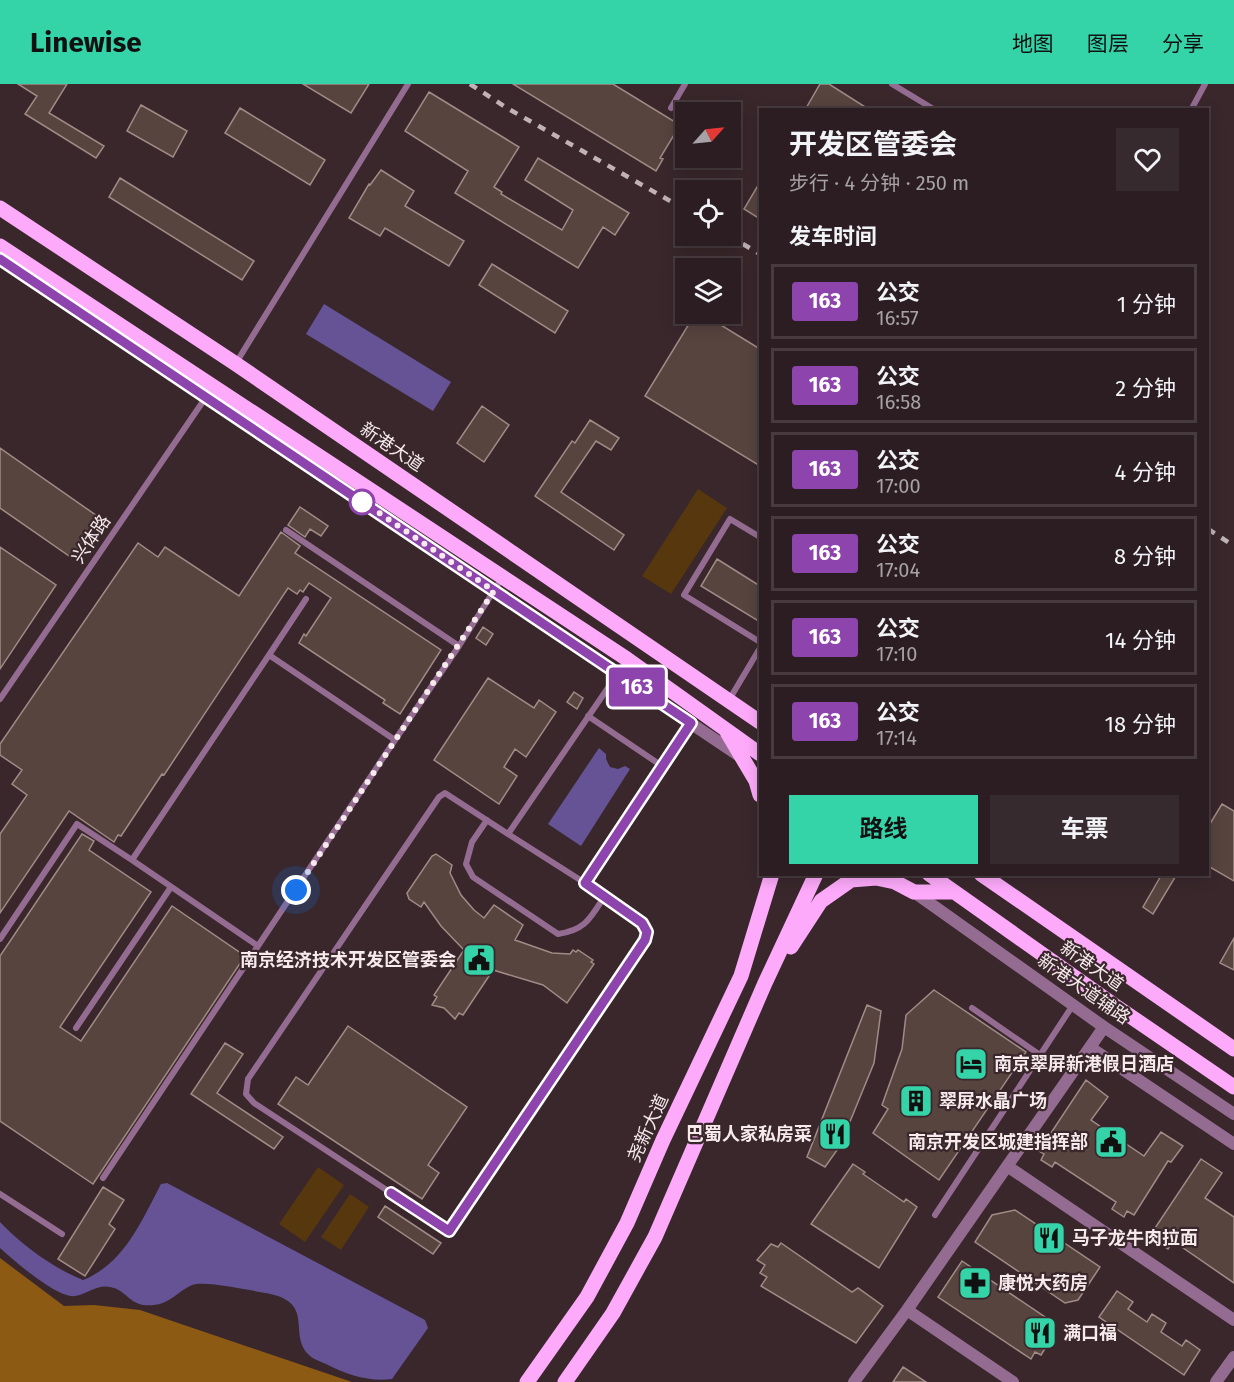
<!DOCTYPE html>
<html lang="zh">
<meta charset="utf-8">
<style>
:root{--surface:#2b1d21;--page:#372a2e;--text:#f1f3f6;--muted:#a6a2a5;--line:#473b3f;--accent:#34d4a8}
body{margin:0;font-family:"Fira Sans","Noto Sans SC",sans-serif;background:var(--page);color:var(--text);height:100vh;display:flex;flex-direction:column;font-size:22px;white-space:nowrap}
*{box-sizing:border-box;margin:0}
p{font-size:20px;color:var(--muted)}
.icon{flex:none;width:33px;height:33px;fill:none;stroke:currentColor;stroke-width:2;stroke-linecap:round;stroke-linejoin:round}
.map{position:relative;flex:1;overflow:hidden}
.details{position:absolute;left:759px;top:24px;width:450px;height:768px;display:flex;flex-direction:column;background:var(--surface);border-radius:0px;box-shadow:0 3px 15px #0003,0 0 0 2px var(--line)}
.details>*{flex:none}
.badge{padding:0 12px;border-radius:4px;font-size:21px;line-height:39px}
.needle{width:39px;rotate:63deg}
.fabs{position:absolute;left:675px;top:18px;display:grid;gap:12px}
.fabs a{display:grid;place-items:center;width:66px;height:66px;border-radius:0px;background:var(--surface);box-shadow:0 3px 15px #0003,0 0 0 2px var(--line);font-size:30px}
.you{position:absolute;width:30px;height:30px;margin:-15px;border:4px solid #fff;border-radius:50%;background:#1a73e8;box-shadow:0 0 0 9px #1a73e833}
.map>.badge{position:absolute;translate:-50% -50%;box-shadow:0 0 0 3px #fff}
h2{padding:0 30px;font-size:22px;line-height:54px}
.round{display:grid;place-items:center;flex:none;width:63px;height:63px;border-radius:0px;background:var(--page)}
.headline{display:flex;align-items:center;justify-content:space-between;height:102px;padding:0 30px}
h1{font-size:28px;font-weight:700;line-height:45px}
.primary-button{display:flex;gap:12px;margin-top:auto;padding:12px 30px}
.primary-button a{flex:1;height:69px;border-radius:0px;background:var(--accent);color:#111;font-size:24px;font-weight:700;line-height:69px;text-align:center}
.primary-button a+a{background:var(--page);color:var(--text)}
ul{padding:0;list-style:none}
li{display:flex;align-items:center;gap:18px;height:75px;margin:0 12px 9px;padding:0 18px;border:3px solid var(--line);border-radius:0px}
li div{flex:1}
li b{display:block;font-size:22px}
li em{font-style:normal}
li .badge{min-width:66px;font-weight:700;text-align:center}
header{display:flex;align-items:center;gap:36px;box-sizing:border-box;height:84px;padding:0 30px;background:var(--accent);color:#111}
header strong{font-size:28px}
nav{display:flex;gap:33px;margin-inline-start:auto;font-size:21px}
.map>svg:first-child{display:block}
</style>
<header>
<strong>Linewise</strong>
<nav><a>地图</a><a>图层</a><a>分享</a></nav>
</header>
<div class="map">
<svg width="1234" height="1298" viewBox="0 0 1234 1298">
<rect width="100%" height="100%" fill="#39272c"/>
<path fill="#56370e" d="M698 405 727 424 671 510 642 492Z
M318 1083 344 1101 305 1158 279 1140Z
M350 1110 369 1123 341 1166 321 1153Z"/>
<path fill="#8d5a13" d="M0 1174 64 1222 94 1221 140 1226 352 1298H0Z"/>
<path fill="#655395" d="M324 220 451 298 433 327 306 250Z
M599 664 606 670V675L610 683 618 685 625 682 630 685 581 762 548 740Z
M167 1099 425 1236 428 1244 392 1295C370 1298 347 1291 328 1281 322 1278 312 1275 308 1270 288 1249 316 1218 266 1209 251 1207 201 1195 190 1202 178 1208 168 1220 154 1221 129 1224 128 1206 110 1203 98 1200 87 1210 75 1212 58 1215 13 1176 0 1164V1138C23 1162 53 1184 83 1196 124 1180 142 1136 161 1100Z"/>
<path fill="#57443f" stroke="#a18b86" stroke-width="1.5" d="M18 0H67L49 29 104 62 96 74 25 30 37 12Z
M303 0H369L351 29Z
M513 0H613L680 41 660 74 663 75 656 87Z
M820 0H829L870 26H805Z
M429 8 519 63 494 103 502 108 501 110 562 146 573 126 525 96 538 74 629 129 615 151 603 143 578 184 455 109 468 87 405 47Z
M141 21 187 47 173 73 127 47Z
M240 24 325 76 310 101 225 49Z
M381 86 414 107 405 122 464 157 449 182 385 144 380 152 349 134 369 100 370 101Z
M120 94 254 177 242 196 109 113Z
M760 98V135L744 125Z
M492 180 568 227 555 249 479 201Z
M695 230H703L760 265V382L645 312Z
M482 322 509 341 484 378 457 359Z
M590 336 619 354 611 366 596 357 561 408 624 451 614 466 535 412 572 357 575 359Z
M0 364 100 434 72 474 0 424Z
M300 423 328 442 321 452 310 445 305 453 288 441Z
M281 448 300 462 295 469 441 566 400 630 383 619 385 616 299 559 304 550 306 552 331 514 309 499 303 508 300 506 297 510 288 504 164 691 162 690 121 752 118 751 114 758 69 727 0 829V750L27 711 12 700 22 686 0 671V660L138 459 158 473 165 463 239 512Z
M0 463 56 501 0 585Z
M717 475 760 502V538L701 502Z
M483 543 493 550 486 561 476 554Z
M488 594 534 624 539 616 556 628 526 673 515 665 504 683 517 692 499 720 434 676Z
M574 608 583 614 577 625 567 618Z
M1222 720 1234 727V797L1208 782V743Z
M82 750 94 757 89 766 151 808 60 943 81 957 172 822 245 872 93 1100 0 1037V872Z
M436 770 452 781 450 789 461 811 474 826 484 834 494 821 523 841 515 856 552 869 570 870 573 866 576 868 578 866 593 876 591 878 594 880 567 919 543 901 493 886 463 931 459 929 455 935 444 924 432 921 437 913 434 911 464 866 441 842 424 818 421 823 409 815 407 809 432 772Z
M1162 790H1177L1153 830 1143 823Z
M1234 854V886L1220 879Z
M934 906 1026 968 939 1096 873 1049 888 1025 882 1021 902 965 906 931Z
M867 921 881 927 874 979 840 1062 825 1083 807 1073Z
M348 942 467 1023 428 1081 439 1089 422 1115 278 1020 296 993 308 1001Z
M225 959 243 970 217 1009 283 1053 274 1065 191 1010Z
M1086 996 1108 1013 1091 1036 1144 1072 1161 1048 1183 1062 1171 1078 1168 1077 1134 1131 1127 1127 1124 1133 1112 1125 1116 1118 1055 1078 1052 1083 1041 1076 1044 1070 1039 1067Z
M1201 1075 1222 1089 1205 1114 1234 1133V1199L1173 1157 1168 1165 1156 1157 1159 1152 1153 1147Z
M853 1080 865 1088 863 1090 904 1118 906 1115 917 1123 879 1184 811 1140Z
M103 1103 124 1116 109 1140 115 1145 85 1192 58 1175Z
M385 1122 441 1159 433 1170 378 1133Z
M1015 1126 1100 1183 1078 1216 1065 1219 975 1158 992 1131Z
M781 1159 852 1208 858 1204 883 1222 856 1259 761 1202 767 1193 760 1189 765 1181 757 1176 771 1160 778 1163Z
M962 1177 1051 1237 1054 1250 1041 1271 1035 1268 1031 1275 938 1213Z
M1117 1207 1133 1218 1128 1225 1147 1238 1152 1230 1166 1239 1161 1248 1182 1262 1186 1256 1200 1266 1184 1291 1099 1233Z
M903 1283 926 1298H893Z"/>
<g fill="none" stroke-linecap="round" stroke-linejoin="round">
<path stroke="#946c92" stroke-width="6" d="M892 0 935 26
M671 24 685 0
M1191 26 1205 0
M236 279 408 0
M286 446 459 562 502 494
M760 453 730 435 684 511 760 558
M306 515 269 571 395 656 459 562
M269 571 132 776 258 862 395 656
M627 576 508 750 445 709 439 713 248 995 246 1010 254 1019 449 1147 645 856 647 848 642 839 585 799 692 637
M0 615 206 313
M729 616 760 564
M588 632 662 682
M487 736 472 758 466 780 473 793 558 850C585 846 590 835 604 813
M508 750 585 799
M0 855 77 740 132 776
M972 924 1040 971
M76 944 171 803
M103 1094 258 862
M0 1110 62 1150
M935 1131 1073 921"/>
<path stroke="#946c92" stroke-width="12" d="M0 175 741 673
M914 808 1104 943 1234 1030
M1091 964 1234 1060
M1007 1082 1234 1236
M907 1226 1013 1298
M854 1298 907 1226 1104 943
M1216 1298 1234 1273"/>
<path stroke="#fdaafa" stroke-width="15" d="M0 124 236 280 760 638
M0 162 627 575 760 670
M727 648 756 697 760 711
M929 790 1114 921 1234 1003
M981 790 1234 965
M791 863 821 817 851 796 876 794 895 798 914 808H953
M527 1298 587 1213 627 1139 663 1056 741 892 772 790
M565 1298 613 1229 655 1153 765 899 816 790"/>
<path stroke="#c0b2b6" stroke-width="4.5" stroke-dasharray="8 8" stroke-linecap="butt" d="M470 0 507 24 686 126
M729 152 760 170
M1208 445 1234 462"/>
</g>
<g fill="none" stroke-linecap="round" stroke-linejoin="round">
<g stroke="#fff" stroke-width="14">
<path id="line" d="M0 175 691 639 585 799 642 839 647 848 645 856 449 1147 391 1109"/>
</g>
<use href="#line" stroke="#8e44ad" stroke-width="9"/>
<path stroke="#f6eaed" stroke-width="6" stroke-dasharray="0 10.8" d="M296 806 494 507 360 416 362 418"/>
</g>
<defs>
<g id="civic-square" transform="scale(1.725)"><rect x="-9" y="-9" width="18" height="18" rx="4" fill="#34d4a8" stroke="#39272c"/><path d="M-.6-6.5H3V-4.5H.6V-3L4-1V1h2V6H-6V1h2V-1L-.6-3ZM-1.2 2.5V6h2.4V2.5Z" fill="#111"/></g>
<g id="hotel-square" transform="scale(1.725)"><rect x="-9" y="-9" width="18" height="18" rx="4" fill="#34d4a8" stroke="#39272c"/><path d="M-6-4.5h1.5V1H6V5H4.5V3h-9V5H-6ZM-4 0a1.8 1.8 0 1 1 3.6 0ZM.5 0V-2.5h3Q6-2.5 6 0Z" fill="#111"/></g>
<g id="building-square" transform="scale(1.725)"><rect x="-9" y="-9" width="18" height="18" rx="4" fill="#34d4a8" stroke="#39272c"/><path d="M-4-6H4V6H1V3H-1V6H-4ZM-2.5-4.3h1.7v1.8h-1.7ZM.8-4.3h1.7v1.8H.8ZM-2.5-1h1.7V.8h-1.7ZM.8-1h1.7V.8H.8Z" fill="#111"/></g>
<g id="restaurant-square" transform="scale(1.725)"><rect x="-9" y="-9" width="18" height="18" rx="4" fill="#34d4a8" stroke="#39272c"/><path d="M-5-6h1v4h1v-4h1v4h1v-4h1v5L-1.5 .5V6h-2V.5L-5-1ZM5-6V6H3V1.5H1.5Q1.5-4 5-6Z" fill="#111"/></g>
<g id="pharmacy-square" transform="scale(1.725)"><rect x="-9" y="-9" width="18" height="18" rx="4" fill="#34d4a8" stroke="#39272c"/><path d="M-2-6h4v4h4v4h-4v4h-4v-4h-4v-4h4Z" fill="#111"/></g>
</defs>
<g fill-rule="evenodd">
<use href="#civic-square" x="479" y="876"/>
<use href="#hotel-square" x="971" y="980"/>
<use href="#building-square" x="916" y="1017"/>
<use href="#restaurant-square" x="835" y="1050"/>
<use href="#civic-square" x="1111" y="1058"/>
<use href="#restaurant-square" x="1049" y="1154"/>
<use href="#pharmacy-square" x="975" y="1199"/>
<use href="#restaurant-square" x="1040" y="1249"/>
</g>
<circle fill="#fff" stroke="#8e44ad" stroke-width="3" cx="362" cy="418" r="12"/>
<g text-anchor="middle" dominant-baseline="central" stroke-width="4.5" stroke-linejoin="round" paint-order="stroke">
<g font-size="18" fill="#f6eaed" stroke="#39272c">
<text transform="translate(392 363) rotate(34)">新港大道</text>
<text transform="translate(91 455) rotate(-56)">兴体路</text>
<text transform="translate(1092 882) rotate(35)">新港大道</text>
<text transform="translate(1084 905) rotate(35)">新港大道辅路</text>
<text transform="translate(648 1044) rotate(-65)">尧新大道</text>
</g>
<g font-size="18" font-weight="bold" fill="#f6eaed" stroke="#39272c" text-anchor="start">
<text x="456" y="876" text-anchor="end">南京经济技术开发区管委会</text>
<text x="994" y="980">南京翠屏新港假日酒店</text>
<text x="939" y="1017">翠屏水晶广场</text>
<text x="812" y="1050" text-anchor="end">巴蜀人家私房菜</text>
<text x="1088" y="1058" text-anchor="end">南京开发区城建指挥部</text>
<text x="1072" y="1154">马子龙牛肉拉面</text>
<text x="998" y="1199">康悦大药房</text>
<text x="1063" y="1249">满口福</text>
</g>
</g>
</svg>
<div class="fabs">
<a><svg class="needle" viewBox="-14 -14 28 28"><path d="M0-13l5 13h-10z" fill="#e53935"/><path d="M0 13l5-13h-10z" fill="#a6a2a5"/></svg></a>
<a><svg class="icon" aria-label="locate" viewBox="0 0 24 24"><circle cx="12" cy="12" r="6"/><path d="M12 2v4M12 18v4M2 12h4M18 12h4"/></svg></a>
<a><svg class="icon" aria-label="layers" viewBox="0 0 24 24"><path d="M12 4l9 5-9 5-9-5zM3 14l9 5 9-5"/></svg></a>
</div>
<div class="you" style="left:296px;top:806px"></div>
<b class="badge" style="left:637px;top:603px;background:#8e44ad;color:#fff">163</b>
<section class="details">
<div class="headline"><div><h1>开发区管委会</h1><p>步行 · 4 分钟 · 250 m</p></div><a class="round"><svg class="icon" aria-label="heart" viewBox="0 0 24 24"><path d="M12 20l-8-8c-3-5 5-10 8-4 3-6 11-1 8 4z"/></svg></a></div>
<h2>发车时间</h2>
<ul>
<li><span class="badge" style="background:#8e44ad;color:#fff">163</span><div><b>公交</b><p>16:57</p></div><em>1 分钟</em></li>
<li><span class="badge" style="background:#8e44ad;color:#fff">163</span><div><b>公交</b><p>16:58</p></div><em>2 分钟</em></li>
<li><span class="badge" style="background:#8e44ad;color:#fff">163</span><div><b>公交</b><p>17:00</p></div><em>4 分钟</em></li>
<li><span class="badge" style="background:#8e44ad;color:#fff">163</span><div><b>公交</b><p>17:04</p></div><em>8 分钟</em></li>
<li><span class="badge" style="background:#8e44ad;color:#fff">163</span><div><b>公交</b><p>17:10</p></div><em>14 分钟</em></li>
<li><span class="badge" style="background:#8e44ad;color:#fff">163</span><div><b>公交</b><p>17:14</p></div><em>18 分钟</em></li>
</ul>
<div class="primary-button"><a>路线</a><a>车票</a></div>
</section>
</div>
